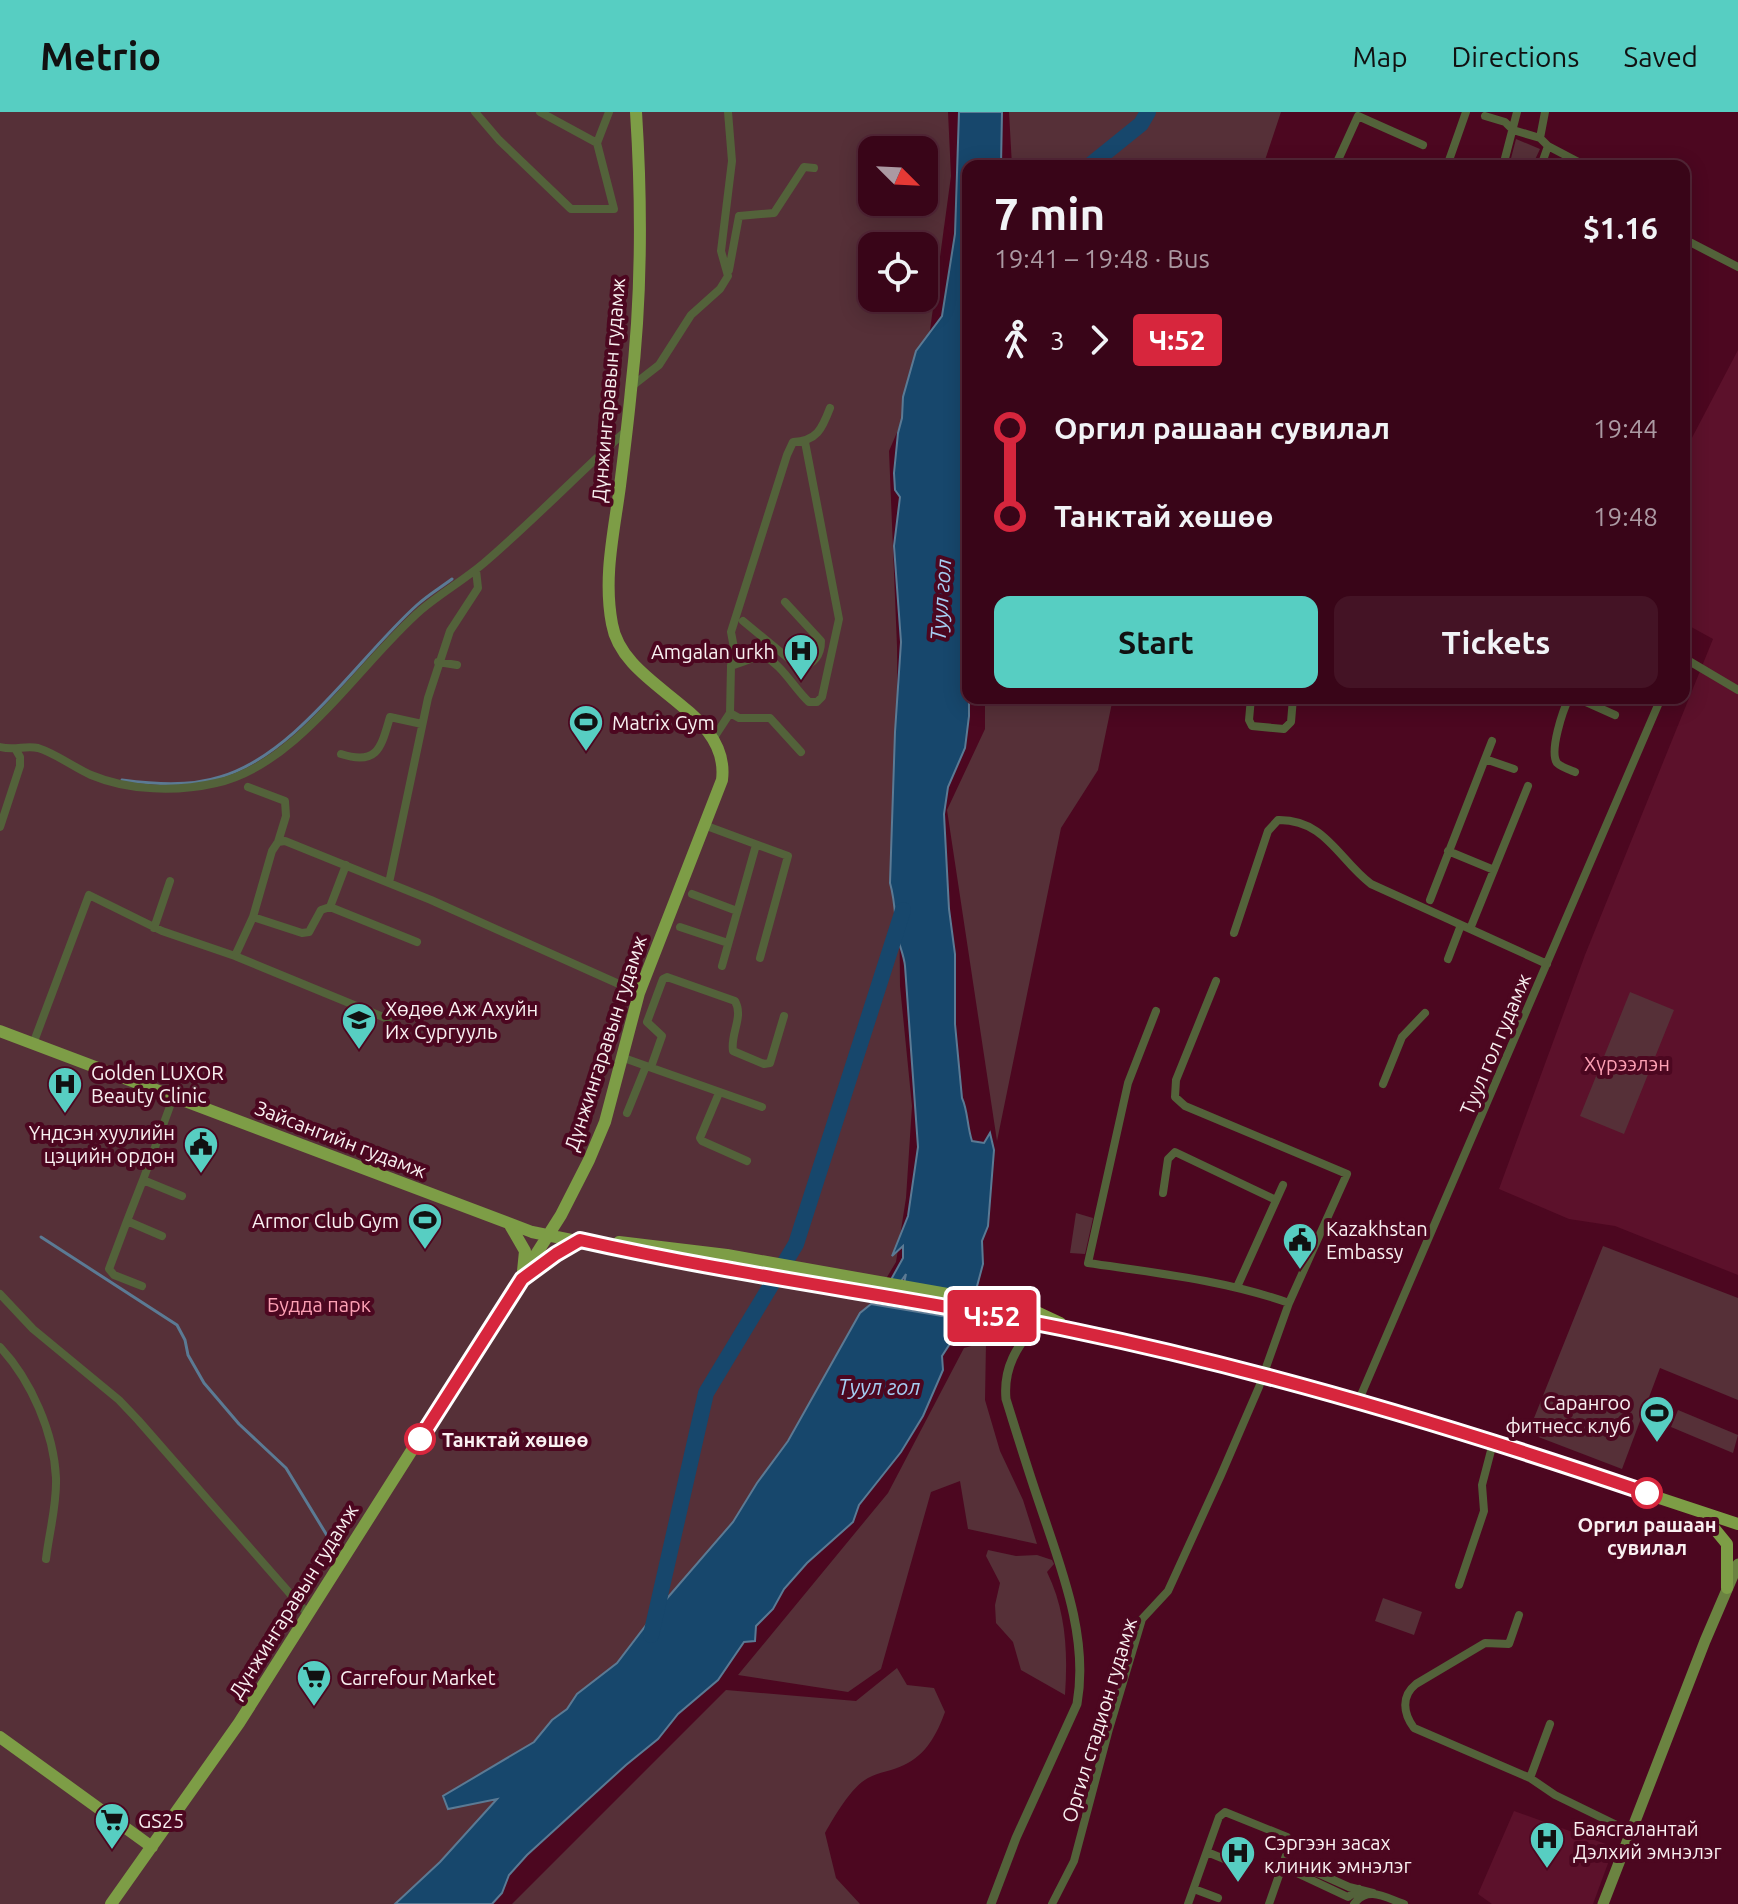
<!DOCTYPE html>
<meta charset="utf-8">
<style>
:root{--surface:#390518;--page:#441325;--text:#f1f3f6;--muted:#ab99a2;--line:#532637;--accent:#57cec2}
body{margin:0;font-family:Ubuntu,sans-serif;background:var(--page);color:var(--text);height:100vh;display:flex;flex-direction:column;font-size:30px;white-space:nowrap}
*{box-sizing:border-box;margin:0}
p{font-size:26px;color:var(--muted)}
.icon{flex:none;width:44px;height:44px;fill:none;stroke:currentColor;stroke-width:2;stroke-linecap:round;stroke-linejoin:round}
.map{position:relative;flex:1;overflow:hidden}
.side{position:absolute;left:962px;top:48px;width:728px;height:544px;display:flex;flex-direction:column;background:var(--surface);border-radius:16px;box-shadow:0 4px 20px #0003,0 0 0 2px var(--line)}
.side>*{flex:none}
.badge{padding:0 16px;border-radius:6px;font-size:28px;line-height:52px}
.needle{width:52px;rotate:114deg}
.controls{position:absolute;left:858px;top:24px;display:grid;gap:16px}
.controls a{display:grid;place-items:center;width:80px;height:80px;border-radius:16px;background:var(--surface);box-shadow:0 4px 20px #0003,0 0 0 2px var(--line);font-size:40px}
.map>.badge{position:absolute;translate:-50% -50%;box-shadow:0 0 0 4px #fff}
.legs{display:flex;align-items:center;gap:12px;height:88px;padding:0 32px;font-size:26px}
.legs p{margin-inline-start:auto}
.head{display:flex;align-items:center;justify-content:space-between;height:136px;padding:0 32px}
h1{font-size:44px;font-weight:700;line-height:60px}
.cta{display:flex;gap:16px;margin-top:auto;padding:16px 32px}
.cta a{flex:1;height:92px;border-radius:16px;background:var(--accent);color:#111;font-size:32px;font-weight:700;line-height:92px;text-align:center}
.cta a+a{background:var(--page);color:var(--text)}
ul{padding:0 32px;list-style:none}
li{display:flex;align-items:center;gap:28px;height:88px;font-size:30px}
li i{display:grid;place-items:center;width:12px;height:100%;margin:0 10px;background:currentColor}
li i::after{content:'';width:20px;height:20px;margin:-10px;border:6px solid;border-radius:50%;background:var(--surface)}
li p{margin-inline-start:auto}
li:first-child i{background:linear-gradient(#0000 50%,currentColor 0)}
li:last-child i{background:linear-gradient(currentColor 50%,#0000 0)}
header{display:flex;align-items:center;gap:48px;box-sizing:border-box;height:112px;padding:0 40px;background:var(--accent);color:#111}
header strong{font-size:38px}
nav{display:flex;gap:44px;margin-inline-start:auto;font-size:28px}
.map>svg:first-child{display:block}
</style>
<header>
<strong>Metrio</strong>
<nav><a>Map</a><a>Directions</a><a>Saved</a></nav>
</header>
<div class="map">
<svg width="1738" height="1792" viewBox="0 0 1738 1792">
<rect width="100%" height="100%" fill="#4c0720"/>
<path fill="#5c112b" d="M1738 238V1163L1615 1114 1569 1107 1499 1077 1585 843 1713 527 1684 511V341Z
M1514 1699 1614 1735 1593 1792H1492L1478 1782Z"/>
<path fill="#563038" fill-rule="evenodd" d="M0 0H948L951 64 925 255 889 339 897 534 900 874 912 994 906 1086 896 1150 871 1192 860 1201 788 1329 757 1371 733 1410 674 1478 617 1551 577 1582 567 1597 547 1614 534 1630 444 1683 448 1697 498 1687 440 1750 395 1792H0ZM872 38H924V90H872ZM872 134H924V186H872Z
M1009 0H1281L1263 54H1012Z
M1516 27 1540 37 1532 54H1509Z
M985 586H1113L1098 658 1061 716 997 1029 947 698 985 617Z
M1630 880 1674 898 1624 1022 1580 1004Z
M1076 1101 1093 1106 1085 1142 1070 1141Z
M1603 1134 1738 1186V1288L1660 1256 1622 1357 1528 1321Z
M986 1230 985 1288 1000 1339 1023 1388 1037 1432 968 1417 960 1369 931 1380 881 1557 848 1580 738 1563 888 1381 964 1236Z
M1678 1298 1738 1323 1733 1341 1671 1315Z
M988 1438 1016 1444 1037 1443 1052 1448 1054 1452 1047 1460C1066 1499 1068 1540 1065 1583L1021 1558 1013 1530 996 1511 995 1493 1000 1471 986 1444Z
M1383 1486 1422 1500 1414 1523 1375 1509Z
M897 1556 907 1573 934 1576 945 1600C937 1622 926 1643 904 1653 892 1659 879 1660 868 1666 851 1675 834 1705 825 1721L836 1766 860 1792H512L726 1578 856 1589Z"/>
<path fill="#17476c" stroke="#5b7a94" stroke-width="2" d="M959 0H1002L1001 54H968L969 604 965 636 948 675 944 702 949 797 955 842V912L962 986C968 999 967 1014 972 1029L984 1031 990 1021 994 1038 988 1114 982 1129 983 1152 973 1189 903 1176 906 1162 897 1175 888 1173 903 1146V1134L892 1144 908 1104 918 1035 905 854C904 843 899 833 897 823 895 805 895 788 890 771L895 620 901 530 894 434 900 385 895 378 894 361 898 321 902 306 903 285 916 239 942 204 955 122Z
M871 1192 948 1205 952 1210H964L942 1244 943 1258 923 1304 901 1340 859 1393 853 1410 807 1451 784 1477 773 1497 756 1514 755 1529 744 1530 718 1568 678 1602 658 1627 626 1653 527 1743 509 1763 502 1781 492 1792H395L440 1750 497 1687 448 1697 443 1684 534 1630 552 1608 567 1597 577 1582 617 1551 663 1491 733 1410 757 1371 788 1329 860 1201Z"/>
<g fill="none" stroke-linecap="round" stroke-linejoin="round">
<path stroke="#5b7a94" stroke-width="3" d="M122 668C153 672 189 675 220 665 296 643 359 545 417 493 428 483 440 476 452 467
M41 1125 177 1213 185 1228 188 1243 204 1271 239 1312 286 1356 334 1435"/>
<path stroke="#17476c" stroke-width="16" d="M1089 54 1141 12 1148 0
M651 1523 706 1281 796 1132 903 798"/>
<path stroke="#53623a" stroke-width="8" d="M475 0 499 28 571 97H614L597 31 609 0
M540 0 597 31
M1485 4 1505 10 1513 18 1540 26 1548 34
M1540 26 1545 0
M1354 54 1338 48 1358 4 1423 33
M1447 54 1466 0
M1503 54 1517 0
M1541 54 1548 34 1586 54
M1684 127 1738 155
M729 158 739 104 774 101 804 55 814 56
M632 274 659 253 691 203 720 177 728 164 721 139 732 49 728 0
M743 509 800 556C814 552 821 543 821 529L785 490
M1684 518V528
M1684 546 1738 578
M438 550 457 553
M731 554 762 543C782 552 793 575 809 590H817L822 585 839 507 805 330
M1251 586 1249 608 1252 614 1284 617 1291 610 1293 586
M1569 586C1563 598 1549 639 1557 651 1561 655 1570 658 1575 660
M1577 586 1615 603
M730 601 739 606H770L801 640
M713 627 730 601 731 554 734 536 731 520 787 343 793 330C817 329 822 317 830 296
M0 635C15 639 25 633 38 636 57 642 73 655 91 663 129 679 177 680 216 671 297 654 360 551 421 498 441 481 464 468 484 451 533 409 578 362 626 319
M341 642C378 654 381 635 390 605L422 612
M1485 647 1514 657
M248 675 285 689 286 704 278 730
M704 713 788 744 760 846
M0 715 20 654V645L16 638
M1448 739 1494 758
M389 771 428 586 450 519 478 476 476 458
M692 782 737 799
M1430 788 1492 629
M330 795 417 830
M253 805 302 821 309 820 321 798 330 795 346 753
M680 815 728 831
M154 816 170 769
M1470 817 1528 674
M1234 821 1268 719 1278 708C1325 707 1339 748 1371 772L1547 852
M1448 847 1461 813
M722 854 756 733
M1156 899 1128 971 1088 1151C1156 1161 1224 1168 1289 1191
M388 907 235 844 253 805 272 739 278 730 285 729 431 788 639 881
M33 932 89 783 162 819 235 844
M621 945 762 995
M651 955 662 924 647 910 663 867 667 865 735 889C744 905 730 922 733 939L764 952 770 951 784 904
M1383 972 1402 925 1425 901
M719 981 700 1026 702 1029 747 1049
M173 986 143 1068 182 1084
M627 1001 646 954
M143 1068 127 1109 162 1124
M1163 1081 1168 1047 1175 1040 1276 1088
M127 1109 109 1157 114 1163 142 1174
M1237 1175 1283 1073
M0 1182 33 1217 119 1288 138 1308 307 1501
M0 1235C31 1268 54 1321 56 1366 57 1393 49 1421 46 1447
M1358 1290 1661 586
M1459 1473 1484 1399 1482 1373 1493 1331
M1519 1503 1509 1532 1485 1531 1416 1572C1401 1584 1403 1601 1414 1616L1530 1666
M1550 1612 1530 1666 1555 1683 1629 1719
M1207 1740 1234 1751
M1284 1755 1348 1785 1359 1777
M1311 1758 1349 1775 1373 1781
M1194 1777 1218 1786
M1052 1792 1074 1749 1109 1617 1142 1507 1168 1479 1221 1363 1259 1275 1289 1191 1347 1062 1185 994 1175 985 1176 968 1216 869
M1188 1792 1219 1705 1225 1700 1287 1725 1291 1729 1269 1792
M1354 1792C1368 1773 1386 1786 1404 1792"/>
<path stroke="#53623a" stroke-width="9" d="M991 1792 1016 1726 1077 1592C1089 1525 1061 1456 1040 1393 1028 1358 1017 1322 1006 1287 1003 1255 1017 1235 1036 1211"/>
<path stroke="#6b8341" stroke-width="11" d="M1603 1792 1705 1529 1738 1452"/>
<path stroke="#7d9d46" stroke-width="12" d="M0 919 532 1120 660 1146 1036 1211 1264 1262 1508 1336 1738 1412
M510 1113 525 1139 523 1159
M619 1130 727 1143 1004 1192 1030 1197 1060 1211
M530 1161 556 1142 580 1128
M1704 1404 1727 1432V1476
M0 1625 152 1735
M111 1792 239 1611 561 1103 589 1048 605 1010 639 881 722 668C731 597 623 577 612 512 603 465 614 420 620 374 624 342 628 310 631 278 642 185 642 93 636 0"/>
</g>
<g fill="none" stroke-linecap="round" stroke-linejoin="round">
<g stroke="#fff" stroke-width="18">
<path id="line-1" d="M420 1327 522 1167 556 1142 580 1128C744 1165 911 1185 1075 1219 1269 1259 1460 1317 1647 1381"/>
</g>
<use href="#line-1" stroke="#d7263d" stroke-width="12"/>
</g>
<defs>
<g id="hospital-pin" transform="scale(1.8)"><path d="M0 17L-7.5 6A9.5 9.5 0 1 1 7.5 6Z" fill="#57cec2" stroke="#4c0720"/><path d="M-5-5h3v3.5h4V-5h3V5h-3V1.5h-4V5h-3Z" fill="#111"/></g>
<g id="stadium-pin" transform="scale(1.8)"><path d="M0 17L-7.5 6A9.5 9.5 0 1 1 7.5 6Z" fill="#57cec2" stroke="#4c0720"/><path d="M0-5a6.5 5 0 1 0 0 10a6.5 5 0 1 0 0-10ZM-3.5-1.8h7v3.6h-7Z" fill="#111"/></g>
<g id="university-pin" transform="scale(1.8)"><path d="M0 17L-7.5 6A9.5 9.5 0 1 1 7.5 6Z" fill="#57cec2" stroke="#4c0720"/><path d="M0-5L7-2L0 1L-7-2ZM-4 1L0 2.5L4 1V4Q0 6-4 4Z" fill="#111"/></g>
<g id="civic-pin" transform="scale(1.8)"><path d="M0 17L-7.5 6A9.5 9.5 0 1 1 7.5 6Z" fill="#57cec2" stroke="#4c0720"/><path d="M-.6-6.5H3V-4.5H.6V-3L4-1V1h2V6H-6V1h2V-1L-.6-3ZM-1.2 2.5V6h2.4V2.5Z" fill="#111"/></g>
<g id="supermarket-pin" transform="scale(1.8)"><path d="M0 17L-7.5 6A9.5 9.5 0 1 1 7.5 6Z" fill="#57cec2" stroke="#4c0720"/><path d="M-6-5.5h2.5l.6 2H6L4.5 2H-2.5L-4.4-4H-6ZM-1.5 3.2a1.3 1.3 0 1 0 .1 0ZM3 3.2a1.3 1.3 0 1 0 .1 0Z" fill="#111"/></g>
</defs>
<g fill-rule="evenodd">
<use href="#hospital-pin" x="801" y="539"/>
<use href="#stadium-pin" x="586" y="610"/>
<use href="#university-pin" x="359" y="908"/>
<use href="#hospital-pin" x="65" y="972"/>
<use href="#civic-pin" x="201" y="1032"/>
<use href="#stadium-pin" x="425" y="1108"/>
<use href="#civic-pin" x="1300" y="1128"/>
<use href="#stadium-pin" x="1657" y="1301"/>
<use href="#supermarket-pin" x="314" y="1565"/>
<use href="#supermarket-pin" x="112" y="1708"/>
<use href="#hospital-pin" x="1547" y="1727"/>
<use href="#hospital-pin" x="1238" y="1741"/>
</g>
<g fill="#fff" stroke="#d7263d" stroke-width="4">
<circle cx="420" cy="1327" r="14"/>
<circle cx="1647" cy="1381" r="14"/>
</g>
<g text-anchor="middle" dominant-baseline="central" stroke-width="8" stroke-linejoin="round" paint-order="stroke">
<g font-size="20" fill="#f9f0f1" stroke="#4c0720">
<text transform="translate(608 278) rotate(-85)">Дүнжингаравын гудамж</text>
<text transform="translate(605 931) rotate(-72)">Дүнжингаравын гудамж</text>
<text transform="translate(1495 932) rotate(-67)">Туул гол гудамж</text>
<text transform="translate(341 1027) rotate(21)">Зайсангийн гудамж</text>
<text transform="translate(293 1489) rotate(-58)">Дүнжингаравын гудамж</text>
<text transform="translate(1099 1608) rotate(-73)">Оргил стадион гудамж</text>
</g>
<g font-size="20" fill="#f9f0f1" stroke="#4c0720" text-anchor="start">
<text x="775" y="539" text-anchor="end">Amgalan urkh</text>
<text x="612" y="610">Matrix Gym</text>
<text x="385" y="896">Хөдөө Аж Ахуйн<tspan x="385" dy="23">Их Сургууль</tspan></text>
<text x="91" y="960">Golden LUXOR<tspan x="91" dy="23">Beauty Clinic</tspan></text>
<text x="175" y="1020" text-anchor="end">Үндсэн хуулийн<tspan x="175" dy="23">цэцийн ордон</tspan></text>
<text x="399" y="1108" text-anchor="end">Armor Club Gym</text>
<text x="1326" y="1116">Kazakhstan<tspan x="1326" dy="23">Embassy</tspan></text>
<text x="1631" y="1290" text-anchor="end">Сарангоо<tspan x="1631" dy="23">фитнесс клуб</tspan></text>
<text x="340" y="1565">Carrefour Market</text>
<text x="138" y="1708">GS25</text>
<text x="1573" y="1716">Баясгалантай<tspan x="1573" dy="23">Дэлхий эмнэлэг</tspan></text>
<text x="1264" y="1730">Сэргээн засах<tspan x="1264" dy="23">клиник эмнэлэг</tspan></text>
</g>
<g font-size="20" fill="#fda0b4" stroke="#4c0720">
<text x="1627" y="951">Хүрээлэн</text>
<text x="319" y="1192">Будда парк</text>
</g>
<g font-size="20" font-weight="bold" fill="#f9f0f1" stroke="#4c0720" text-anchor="start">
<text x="442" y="1327">Танктай хөшөө</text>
<text x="1647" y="1412" text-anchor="middle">Оргил рашаан<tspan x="1647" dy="23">сувилал</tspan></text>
</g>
<g font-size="22" font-style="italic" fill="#a6cef3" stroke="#4c0720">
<text transform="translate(940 488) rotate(-86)">Туул гол</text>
<text x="879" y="1274">Туул гол</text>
</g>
</g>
</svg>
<div class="controls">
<a><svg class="needle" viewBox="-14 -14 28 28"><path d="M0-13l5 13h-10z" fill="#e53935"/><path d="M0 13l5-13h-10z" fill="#ab99a2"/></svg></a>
<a><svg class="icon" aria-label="locate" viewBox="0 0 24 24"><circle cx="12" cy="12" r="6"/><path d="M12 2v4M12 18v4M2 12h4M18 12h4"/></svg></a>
</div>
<b class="badge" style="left:992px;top:1204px;background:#d7263d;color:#fff">Ч:52</b>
<section class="side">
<div class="head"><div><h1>7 min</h1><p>19:41 – 19:48 · Bus</p></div><b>$1.16</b></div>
<div class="legs"><svg class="icon" aria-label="walk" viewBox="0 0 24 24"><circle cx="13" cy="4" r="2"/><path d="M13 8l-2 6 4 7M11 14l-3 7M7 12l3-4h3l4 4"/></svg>3<svg class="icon" aria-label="forward" viewBox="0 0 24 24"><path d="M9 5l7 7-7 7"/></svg><b class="badge" style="background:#d7263d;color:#fff">Ч:52</b></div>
<ul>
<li><i style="color:#d7263d"></i><b>Оргил рашаан сувилал</b><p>19:44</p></li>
<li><i style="color:#d7263d"></i><b>Танктай хөшөө</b><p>19:48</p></li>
</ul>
<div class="cta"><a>Start</a><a>Tickets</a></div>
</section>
</div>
